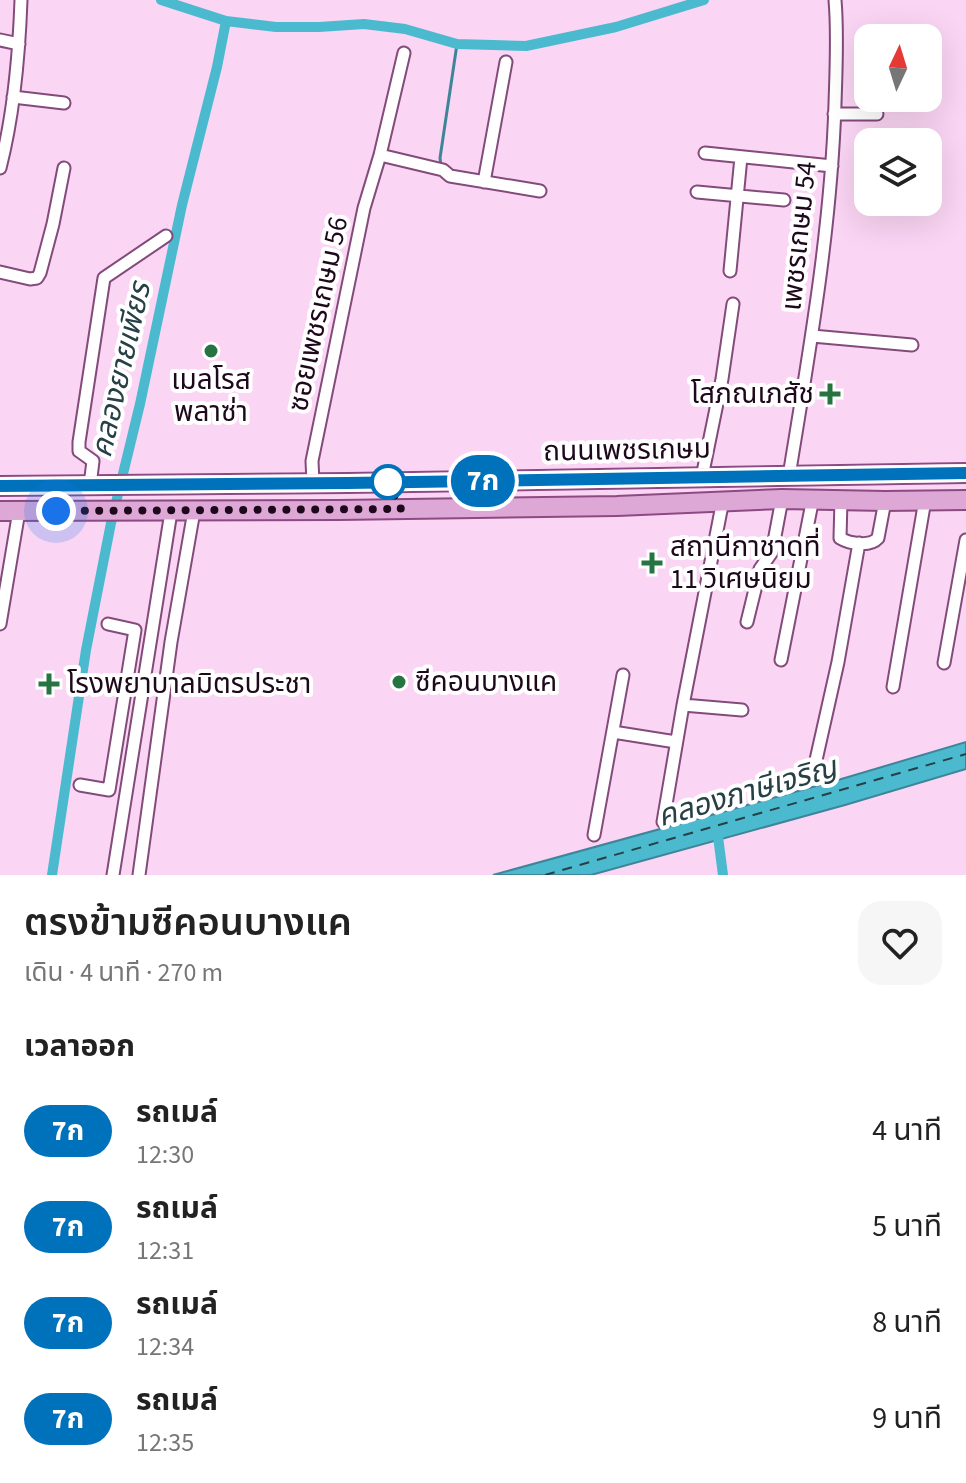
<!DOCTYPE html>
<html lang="th">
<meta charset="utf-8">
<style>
:root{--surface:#fff;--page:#f6f6f6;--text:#222;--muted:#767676}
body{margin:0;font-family:"Source Sans 3","Noto Sans Thai",sans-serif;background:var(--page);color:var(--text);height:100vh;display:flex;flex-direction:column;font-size:30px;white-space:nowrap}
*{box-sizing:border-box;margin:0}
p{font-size:26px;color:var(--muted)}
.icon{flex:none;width:44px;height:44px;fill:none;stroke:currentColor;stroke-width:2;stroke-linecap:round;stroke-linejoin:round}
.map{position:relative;height:875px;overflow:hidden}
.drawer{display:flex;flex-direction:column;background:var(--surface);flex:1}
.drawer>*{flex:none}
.badge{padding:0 16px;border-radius:26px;font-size:28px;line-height:52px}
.needle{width:52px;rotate:4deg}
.tools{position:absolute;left:854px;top:24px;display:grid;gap:16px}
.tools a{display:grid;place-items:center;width:88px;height:88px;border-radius:16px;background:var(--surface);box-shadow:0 8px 32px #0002;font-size:40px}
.you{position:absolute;width:40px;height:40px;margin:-20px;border:6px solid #fff;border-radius:50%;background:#1a73e8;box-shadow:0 0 0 12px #1a73e833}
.map>.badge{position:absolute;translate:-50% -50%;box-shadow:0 0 0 4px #fff}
h2{padding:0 24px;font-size:30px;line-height:72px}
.round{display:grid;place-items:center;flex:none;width:84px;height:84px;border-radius:24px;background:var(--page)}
.headline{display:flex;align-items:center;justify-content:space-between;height:136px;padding:0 24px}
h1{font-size:38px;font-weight:600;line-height:60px}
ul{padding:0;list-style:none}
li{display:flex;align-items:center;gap:24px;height:96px;padding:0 24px}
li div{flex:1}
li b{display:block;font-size:30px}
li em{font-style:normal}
li .badge{min-width:88px;font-weight:700;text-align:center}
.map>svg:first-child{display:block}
</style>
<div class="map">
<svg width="966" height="875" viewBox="0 0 966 875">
<rect width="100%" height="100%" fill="#fbd5f4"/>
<path fill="#4bbacf" stroke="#3e8599" stroke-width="2" d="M966 742V769L845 805 591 875H493L838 780Z"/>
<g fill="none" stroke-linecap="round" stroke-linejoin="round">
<path stroke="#3e8599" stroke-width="3" d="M441 166 440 158 457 44"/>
<path stroke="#4bbacf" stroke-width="10" d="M161 0 226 21 276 27H319L364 24 405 29 457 44 526 46 616 27 704 0
M717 829 723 875
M52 875 86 650 111 523 140 404 182 205 217 67 226 21"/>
<path stroke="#274045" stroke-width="2" stroke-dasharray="10 8" stroke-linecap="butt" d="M545 875 966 754"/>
<g stroke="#824b7a" stroke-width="15">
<path id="street" d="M0 40 19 44
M13 97 64 103
M834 114H877
M705 153 832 166
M380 155 443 170 450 176 540 191
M0 168C14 114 19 56 21 0
M484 182 506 62
M697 192 784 200
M730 271 741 157
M0 272 30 279 37 278 40 273 53 224 64 168
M812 336 912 345
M789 476C809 353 831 230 835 104 836 70 838 34 835 0
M702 477 722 379 733 304
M313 483 312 461 364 208 380 155 404 53
M90 485 93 461 79 451V442L104 278 166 236
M841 500 840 538C850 544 870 547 878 538L885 501
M747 622 760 569 772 552 782 499
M0 624 19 511
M781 660 813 498
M944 663 966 540
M893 687 925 500
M683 705 742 710
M613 732 676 742
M816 760 838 662 859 543
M80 785 109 790 135 630 108 624
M663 822 683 705 723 500
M594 835 623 675
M113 875 171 512
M139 875 171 642 194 511"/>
</g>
<g stroke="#8c4a82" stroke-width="22">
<path id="primary" d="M0 486 348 483 966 473
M0 511 339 510 617 506 782 499 885 501 966 500"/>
</g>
<use href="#street" stroke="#fff" stroke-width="11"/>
<use href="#primary" stroke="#dda8d6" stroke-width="18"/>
<g stroke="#957690" stroke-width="6">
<path id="rail" d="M0 489 966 476"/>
</g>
<use href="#rail" stroke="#fff" stroke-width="3" stroke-dasharray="9" stroke-linecap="butt"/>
</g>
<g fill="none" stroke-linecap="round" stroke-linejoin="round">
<g stroke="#fff" stroke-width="18">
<path id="line" d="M0 486 348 483 966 473"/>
</g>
<use href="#line" stroke="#0072bc" stroke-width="12"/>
<path stroke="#1e081b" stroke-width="8" stroke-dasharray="0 14.4" d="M56 511 401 509 388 482"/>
</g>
<g fill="#277443" stroke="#fff" stroke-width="3">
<circle cx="211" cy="351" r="8"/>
<path d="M826 382h8v8h8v8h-8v8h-8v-8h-8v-8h8z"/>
<path d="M648 551h8v8h8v8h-8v8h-8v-8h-8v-8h8z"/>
<circle cx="399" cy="682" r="8"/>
<path d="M45 672h8v8h8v8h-8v8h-8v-8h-8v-8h8z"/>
</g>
<circle fill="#fff" stroke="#0072bc" stroke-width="4" cx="388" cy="482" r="16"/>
<g text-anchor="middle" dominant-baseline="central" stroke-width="8" stroke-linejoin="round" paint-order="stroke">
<g font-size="28" fill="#1e081b" stroke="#fff">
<text transform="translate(799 236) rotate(-84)">เพชรเกษม 54</text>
<text transform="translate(318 314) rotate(-78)">ซอยเพชรเกษม 56</text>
<text transform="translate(627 450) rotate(-1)">ถนนเพชรเกษม</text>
</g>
<g font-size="28" fill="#1e081b" stroke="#fff" text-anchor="start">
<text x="211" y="380" text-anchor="middle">เมลโรส<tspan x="211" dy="32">พลาซ่า</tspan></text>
<text x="814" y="394" text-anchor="end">โสภณเภสัช</text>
<text x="670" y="547">สถานีกาชาดที่<tspan x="670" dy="32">11 วิเศษนิยม</tspan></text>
<text x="415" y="682">ซีคอนบางแค</text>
<text x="67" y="684">โรงพยาบาลมิตรประชา</text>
</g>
<g font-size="30" font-style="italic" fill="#274045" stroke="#fff">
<text transform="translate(121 370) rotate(-77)">คลองยายเพียร</text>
<text transform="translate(747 792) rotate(-16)">คลองภาษีเจริญ</text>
</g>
</g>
</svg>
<div class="tools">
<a><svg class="needle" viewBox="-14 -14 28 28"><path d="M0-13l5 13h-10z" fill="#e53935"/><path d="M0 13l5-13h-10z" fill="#767676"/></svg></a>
<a><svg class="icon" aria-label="layers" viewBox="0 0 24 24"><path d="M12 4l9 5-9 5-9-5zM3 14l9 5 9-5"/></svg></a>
</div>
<div class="you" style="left:56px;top:511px"></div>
<b class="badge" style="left:483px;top:481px;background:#0072bc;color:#fff">7ก</b>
</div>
<section class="drawer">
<div class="headline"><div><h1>ตรงข้ามซีคอนบางแค</h1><p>เดิน · 4 นาที · 270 m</p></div><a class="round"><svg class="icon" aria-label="heart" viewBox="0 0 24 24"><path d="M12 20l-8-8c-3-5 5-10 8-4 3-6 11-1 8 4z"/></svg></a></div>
<h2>เวลาออก</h2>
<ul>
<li><span class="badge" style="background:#0072bc;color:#fff">7ก</span><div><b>รถเมล์</b><p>12:30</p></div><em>4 นาที</em></li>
<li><span class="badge" style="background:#0072bc;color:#fff">7ก</span><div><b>รถเมล์</b><p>12:31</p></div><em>5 นาที</em></li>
<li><span class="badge" style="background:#0072bc;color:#fff">7ก</span><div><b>รถเมล์</b><p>12:34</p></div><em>8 นาที</em></li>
<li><span class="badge" style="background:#0072bc;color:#fff">7ก</span><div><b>รถเมล์</b><p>12:35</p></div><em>9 นาที</em></li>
</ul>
</section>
